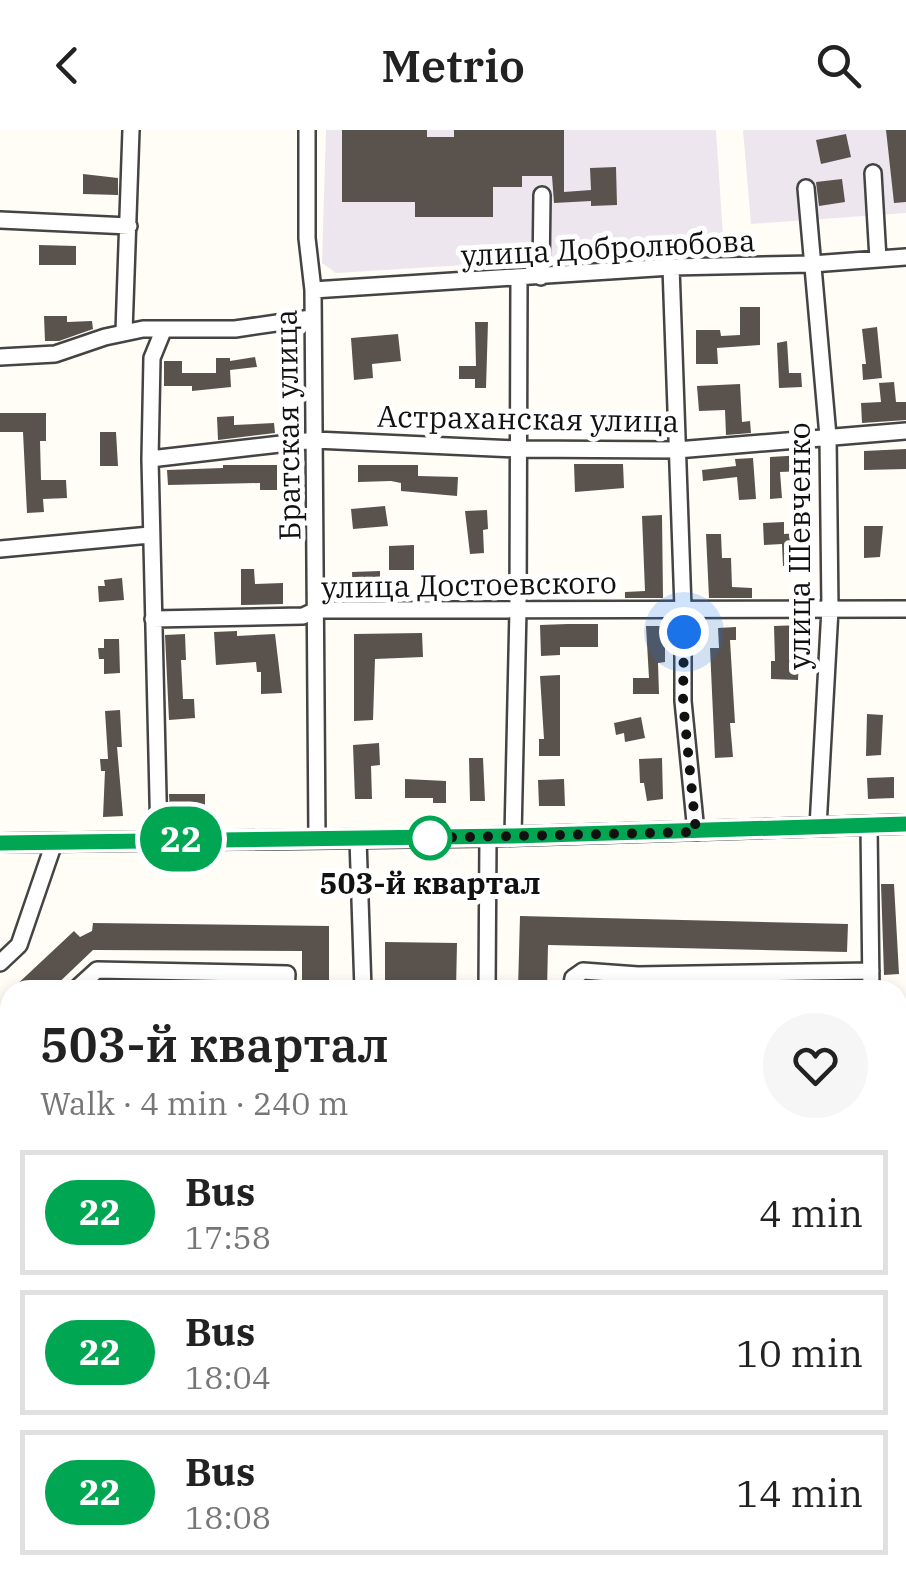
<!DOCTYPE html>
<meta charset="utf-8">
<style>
:root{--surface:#fff;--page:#f6f6f6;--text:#222;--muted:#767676;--line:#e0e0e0}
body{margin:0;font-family:"IBM Plex Serif",serif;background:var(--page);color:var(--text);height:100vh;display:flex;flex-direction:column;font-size:38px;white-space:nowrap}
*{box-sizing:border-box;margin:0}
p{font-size:32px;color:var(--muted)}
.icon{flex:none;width:55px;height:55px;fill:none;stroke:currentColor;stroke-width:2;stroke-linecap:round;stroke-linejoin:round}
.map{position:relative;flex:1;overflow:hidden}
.panel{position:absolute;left:0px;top:850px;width:908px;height:610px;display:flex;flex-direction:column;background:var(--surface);border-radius:30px 30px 0 0;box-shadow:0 5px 15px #0003}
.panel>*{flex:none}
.badge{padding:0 20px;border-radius:32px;font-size:35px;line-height:65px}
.you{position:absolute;width:50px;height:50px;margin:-25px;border:8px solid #fff;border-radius:50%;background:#1a73e8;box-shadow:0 0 0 15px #1a73e833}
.map>.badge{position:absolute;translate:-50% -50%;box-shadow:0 0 0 5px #fff}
.round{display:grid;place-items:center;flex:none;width:105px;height:105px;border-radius:52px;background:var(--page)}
.overview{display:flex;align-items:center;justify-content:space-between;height:170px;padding:0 40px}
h1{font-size:48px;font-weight:600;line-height:75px}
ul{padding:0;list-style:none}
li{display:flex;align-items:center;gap:30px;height:125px;margin:0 20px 15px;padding:0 20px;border:5px solid var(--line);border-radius:0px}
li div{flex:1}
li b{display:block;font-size:38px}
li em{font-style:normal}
li .badge{min-width:110px;font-weight:700;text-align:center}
header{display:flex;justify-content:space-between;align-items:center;height:130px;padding:0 40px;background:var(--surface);font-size:45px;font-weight:600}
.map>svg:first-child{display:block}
</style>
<header><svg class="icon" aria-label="back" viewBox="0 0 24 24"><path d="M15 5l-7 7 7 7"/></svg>Metrio<svg class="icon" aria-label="search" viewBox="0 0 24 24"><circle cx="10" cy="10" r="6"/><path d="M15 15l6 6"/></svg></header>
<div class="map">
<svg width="906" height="1460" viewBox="0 0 906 1460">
<rect width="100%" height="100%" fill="#fffdf5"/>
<path fill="#eee6ef" d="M326 0H716L723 106 712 120 336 143 322 133Z
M743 0H906V83L751 94Z"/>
<path fill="#5a524d" d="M342 0H427V7H454V0H564V62L591 60 590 38 616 37 617 75 591 76V71L554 73 552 46H522V57H493V87H415V72H342Z
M886 0H906V72L894 73Z
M846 4 851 27 821 34 816 10Z
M83 44 118 48V65L83 64Z
M842 49 845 72 819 76 816 52Z
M39 115 76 116V135H39Z
M740 177H760V215L717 218 718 234H696V200H720L721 206 740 205Z
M44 186H67V192L92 191 93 199 59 211H45Z
M475 192H488L486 258H475V249H459V236H476Z
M877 197 882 248 863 250 862 234H866L862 199Z
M398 204 401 231 372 234 373 248 354 250 351 208Z
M787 211 789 243H801L802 257 779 258 777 213Z
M255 227 257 237 230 240 231 257 192 261V256H164V231H182V243H216V228H230V231Z
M894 252 896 272H906V290L862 293 861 273 881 272 879 253Z
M740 254 742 292 750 291 751 303 726 305 725 280 699 281 697 256Z
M0 283H46V311H40L41 350H66L67 368 43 369 44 382 27 383 23 302H0Z
M234 286V295L274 293 275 303 218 310 217 287Z
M100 302H116L118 336H100Z
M906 319V339L864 340V321Z
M804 325V341L780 342 782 368 770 369V327Z
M753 328 756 369 739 370 737 347 703 351 702 340 736 336 735 329Z
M574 334H623L624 358 575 362Z
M223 335H277V360H260V353L168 355 167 340 223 338Z
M358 335H418V346L458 347 457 366 401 361V353L391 351 358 352Z
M385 376 388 396 353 399 351 379Z
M487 380 488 399 483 400 484 423 470 424 465 381Z
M662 385 663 468H625V462L645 461 642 386Z
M784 392V404L799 403 801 435 783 436 782 414 764 415 763 393Z
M864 396H883L880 427 864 428Z
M706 404H721L722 428H731L732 457 752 458V468H709Z
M414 415V440H389V416Z
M241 439H254L255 454 283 453V474L241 475Z
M380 441V469H353L352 442Z
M122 448 124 470 99 472 98 456H105L104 450Z
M568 494H598V517H560V525L541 526 540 495Z
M801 495 798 550 771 549V531H775L774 496Z
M646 496H665V532L658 533 659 564H633V548H649Z
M736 497V510H730L735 593H730L733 627 715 628 710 518H719L718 498Z
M237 501V506L275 504 282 563 261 564V542H257L256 532 216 535 214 502Z
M422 503 423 527 375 529 373 590 354 591V504Z
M185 504 186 530H181L183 569H194L195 588 169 590 165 505Z
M104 509H119L120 543 104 544V529H99L98 518H104Z
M560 545V626H539V609H544L540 546Z
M120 580 122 617H117L123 686 103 687 105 641H101L100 629H108L105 581Z
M867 584 883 585 881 625 866 626Z
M641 587 645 608 625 612 624 603 616 605 614 593Z
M379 613 380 635 371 636 372 669H355L353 615Z
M469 628H483L485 671H470Z
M662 628 663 669 647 671 644 653H640L639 629Z
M894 647V668L868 669 867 648Z
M405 649 446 651V673H433V668H405Z
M564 649 565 676H539L538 650Z
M169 664H205V684H170Z
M881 754H894L899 844 884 845Z
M520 786 848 794 847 822 548 815 547 860 518 859Z
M93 793 329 796V860H302V821L93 820 51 860H11L74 801 80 807 92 801Z
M385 812 457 813 456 860H385Z
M143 1450H305L299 1460H143Z
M367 1450H759L748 1460H367Z"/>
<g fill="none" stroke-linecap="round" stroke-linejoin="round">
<g stroke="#444" stroke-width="20">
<path id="minor" d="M307 0V108L313 160 317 709
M873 43 878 129
M806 58 828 306 830 479 818 697
M0 90 129 96
M671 137 683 478V571L696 702
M541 147 542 65
M313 160 671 137 812 134 906 127
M124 202 131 0
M0 227 55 224 105 207 143 199H235L311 188
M150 329 315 310 517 319 677 320 906 301
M0 419 150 405
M153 489 303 486 316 480 906 479
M869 696 871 860
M513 706 518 479 519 149
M159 709 150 329 152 228 163 201
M358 709 363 860
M0 833 19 815 54 713
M75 860 97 840 287 844 286 860
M487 860 488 707
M571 860 573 848 583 841 638 845 871 841
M898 919H906
M0 929 10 920
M898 993H906
M898 1298 906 1302
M0 1315H6
M320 1450 322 1460
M838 1450V1460
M123 1460V1450"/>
</g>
<g stroke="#222" stroke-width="22">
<path id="major" d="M0 713 488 707 906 694"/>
</g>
<use href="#minor" stroke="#fff" stroke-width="15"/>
<use href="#major" stroke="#f9d66b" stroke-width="18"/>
</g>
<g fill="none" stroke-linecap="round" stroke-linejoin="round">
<g stroke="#fff" stroke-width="22">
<path id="line" d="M0 713 513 706 906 694"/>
</g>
<use href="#line" stroke="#00a651" stroke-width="15"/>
<path stroke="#111" stroke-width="10" stroke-dasharray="0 18" d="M430 708H423L696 702 683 572 684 502"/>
</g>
<circle fill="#fff" stroke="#00a651" stroke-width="5" cx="430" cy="708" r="20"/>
<g text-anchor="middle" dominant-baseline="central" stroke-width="10" stroke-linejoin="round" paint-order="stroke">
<g font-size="30" fill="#111" stroke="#fff">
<text transform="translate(608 117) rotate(-3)">улица Добролюбова</text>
<text transform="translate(528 288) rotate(1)">Астраханская улица</text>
<text transform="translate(287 295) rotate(-91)">Братская улица</text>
<text transform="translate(798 416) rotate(-90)">улица Шевченко</text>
<text transform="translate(469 454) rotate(-1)">улица Достоевского</text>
</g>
<g font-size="30" font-weight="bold" fill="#111" stroke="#fff">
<text x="430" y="752">503-й квартал</text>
</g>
</g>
</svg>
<div class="you" style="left:684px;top:502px"></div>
<b class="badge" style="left:181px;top:709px;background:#00a651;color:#fff">22</b>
<section class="panel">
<div class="overview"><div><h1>503-й квартал</h1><p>Walk · 4 min · 240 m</p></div><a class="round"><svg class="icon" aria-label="heart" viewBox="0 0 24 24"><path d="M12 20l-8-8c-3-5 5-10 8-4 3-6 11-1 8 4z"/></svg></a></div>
<ul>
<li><span class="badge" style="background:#00a651;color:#fff">22</span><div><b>Bus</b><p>17:58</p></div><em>4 min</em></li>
<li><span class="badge" style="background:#00a651;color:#fff">22</span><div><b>Bus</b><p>18:04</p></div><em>10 min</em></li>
<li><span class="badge" style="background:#00a651;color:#fff">22</span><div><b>Bus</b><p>18:08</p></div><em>14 min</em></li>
</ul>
</section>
</div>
